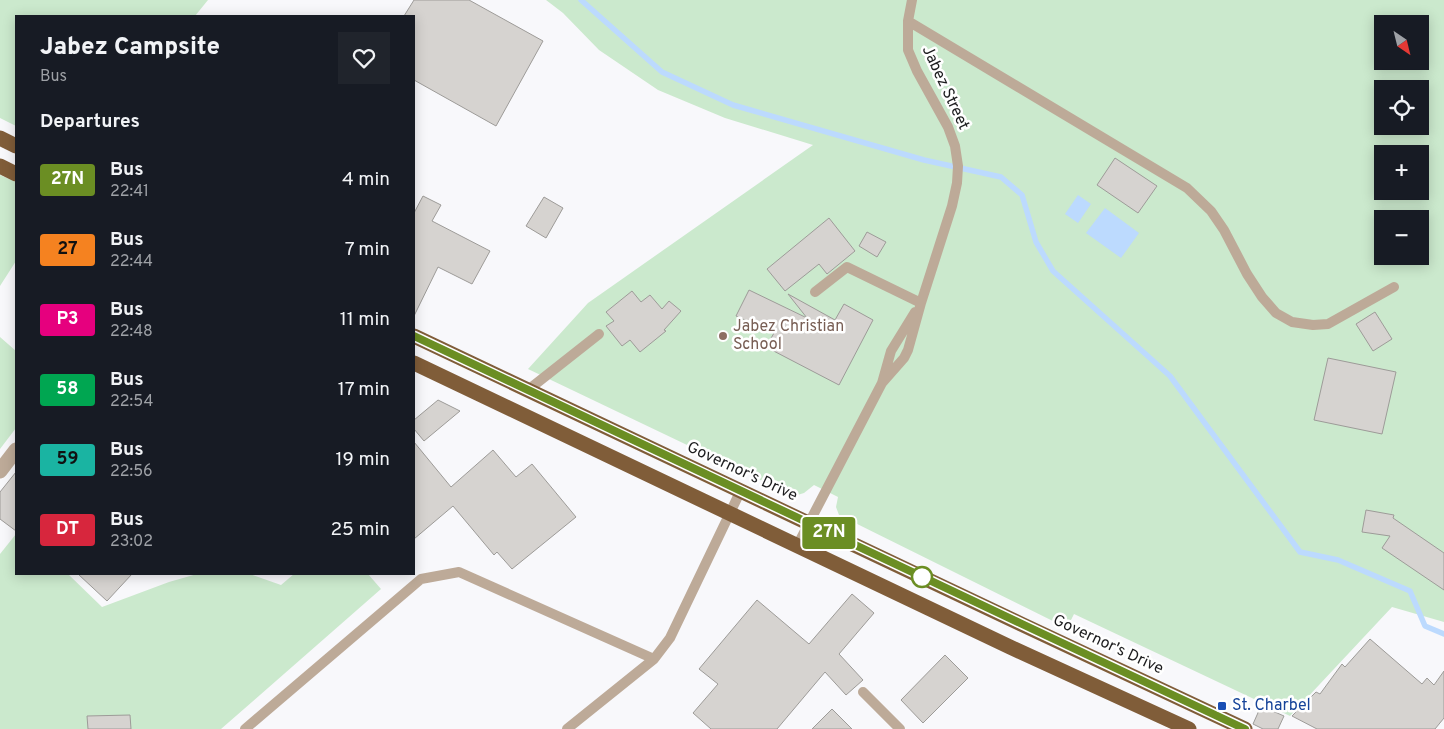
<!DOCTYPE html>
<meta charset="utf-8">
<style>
:root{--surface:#171b24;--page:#20242c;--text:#f1f3f6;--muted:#9ea1a6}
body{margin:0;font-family:Overpass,sans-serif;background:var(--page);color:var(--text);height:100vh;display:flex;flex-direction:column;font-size:19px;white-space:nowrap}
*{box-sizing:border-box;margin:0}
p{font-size:16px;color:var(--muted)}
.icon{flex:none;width:28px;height:28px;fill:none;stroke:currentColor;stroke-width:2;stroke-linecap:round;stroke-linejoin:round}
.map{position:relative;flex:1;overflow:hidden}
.panel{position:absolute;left:15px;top:15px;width:400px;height:560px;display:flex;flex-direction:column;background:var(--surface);border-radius:0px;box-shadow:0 2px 12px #0003}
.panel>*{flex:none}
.badge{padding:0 10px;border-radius:4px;font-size:18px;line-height:32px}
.needle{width:32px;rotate:145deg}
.tools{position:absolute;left:1374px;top:15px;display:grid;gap:10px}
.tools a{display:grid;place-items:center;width:55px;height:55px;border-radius:0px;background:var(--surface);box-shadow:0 2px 12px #0003;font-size:25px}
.map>.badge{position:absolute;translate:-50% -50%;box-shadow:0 0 0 2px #fff}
h2{padding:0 25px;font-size:19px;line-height:45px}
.round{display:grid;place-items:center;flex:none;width:52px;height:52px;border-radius:0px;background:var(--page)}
.overview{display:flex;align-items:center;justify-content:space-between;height:85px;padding:0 25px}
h1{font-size:24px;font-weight:800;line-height:38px}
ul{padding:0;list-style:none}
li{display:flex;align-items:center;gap:15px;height:70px;padding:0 25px}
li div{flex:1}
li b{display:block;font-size:19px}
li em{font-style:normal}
li .badge{min-width:55px;font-weight:700;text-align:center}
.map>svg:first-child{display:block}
</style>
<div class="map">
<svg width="1444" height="729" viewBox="0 0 1444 729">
<rect width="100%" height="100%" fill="#f8f8fb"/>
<path fill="#cbe9cd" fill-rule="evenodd" d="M0 0H208L195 16H16V126L0 118Z
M546 0H1444V622L1392 607 1290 716 1074 614 1067 628 839 515 836 507 838 497 814 485 804 493 794 496 528 369 588 303 813 145 725 118 658 90 599 50 563 13ZM1382 24H1420V61H1382ZM1382 89H1420V126H1382ZM1382 154H1420V191H1382ZM1382 219H1420V256H1382Z
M0 175 16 182V261L0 286Z
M0 337 16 351V428L0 449Z
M16 534V574H68L102 607 169 582 197 574H250L281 585 294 574H368L381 589 221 729H0V554Z"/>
<path fill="#bcdafe" d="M1078 195 1091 204 1078 223 1065 214Z
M1105 208 1139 233 1121 258 1086 233Z"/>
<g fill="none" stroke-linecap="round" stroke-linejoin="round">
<path stroke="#bcdafe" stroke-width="5.5" d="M581 0 662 72 733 105 924 160 1001 177 1022 195 1036 242 1053 271 1170 376 1300 552 1338 560 1410 591 1425 626 1444 634"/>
</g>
<path fill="#d6d3d0" stroke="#9d9b98" d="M414 0H469L543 41 496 126 414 80V16H404Z
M1115 158 1157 186 1138 213 1097 185Z
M423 196 441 205 432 221 490 251 472 284 438 267 414 316V213Z
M544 197 563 208 546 238 526 226Z
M829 218 855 251 827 274 819 264 785 291 767 269Z
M867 232 886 242 877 257 859 246Z
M749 290 807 318 788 294 835 320 844 304 873 320 839 385 766 347 774 333 736 316Z
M632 291 641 302 650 295 662 309 669 301 681 311 664 330 666 331 640 352 630 340 622 346 606 326 614 321 606 312Z
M1375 312 1392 339 1373 351 1356 324Z
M1328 358 1396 372 1382 434 1314 420Z
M438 400 460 411 424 441 414 429V420Z
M414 442 451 487 493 450 516 477 532 464 576 517 512 569 497 552 494 555 453 506 414 539Z
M16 472V531L0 519V492Z
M1366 510 1394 515 1393 518 1444 553V590L1382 548 1390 536 1362 532Z
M78 574H132L107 601Z
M852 594 874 613 839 654 863 680 846 695 825 672 777 729H711L693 713 718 684 699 669 757 600 809 644Z
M1370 639 1422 684 1427 678 1434 685 1444 671V718L1435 729H1317L1292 716 1316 692 1320 694 1342 664 1345 667Z
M945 655 968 678 923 723 901 700Z
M1261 706 1284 716 1278 729H1263L1253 724Z
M832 709 852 729H812Z
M130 715 131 729H88L87 716Z"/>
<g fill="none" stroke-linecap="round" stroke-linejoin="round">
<path stroke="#bdaa98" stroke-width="10" d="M908 21 1187 188 1211 211 1224 230 1247 274 1262 297 1276 313 1292 322 1313 325 1328 324 1394 287
M815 292 847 267 921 303
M882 383 904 358 908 350 921 303 952 206 957 183 958 166 955 146 948 127 917 71 908 50V21L912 0
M528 390 599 334
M797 546 882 383 891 351 915 312
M863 692 900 729
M245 729 421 579 459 572 654 659
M567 729 654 659 670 638 741 490"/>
<path stroke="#bdaa98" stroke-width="15" d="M0 471 16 450"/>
<path stroke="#805d39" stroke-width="15" d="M0 138 16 146
M0 166 16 174
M414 336 1021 624 1245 729
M414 363 1010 647 1189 729"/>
</g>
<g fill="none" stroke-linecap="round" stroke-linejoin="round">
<g stroke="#fff" stroke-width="11">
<path id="line" d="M414 336 1022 624 1245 729"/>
</g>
<use href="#line" stroke="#6b8e23" stroke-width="8"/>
</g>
<circle fill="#8d6e63" stroke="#fff" stroke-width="2" cx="723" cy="336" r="5"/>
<circle fill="#fff" stroke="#6b8e23" stroke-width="2.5" cx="922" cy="577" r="10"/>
<rect fill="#1a4fb4" stroke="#fff" stroke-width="2" x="1217" y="701" width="10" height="10" rx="2.5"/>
<g text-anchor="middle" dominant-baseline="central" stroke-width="5" stroke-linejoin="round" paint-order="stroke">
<g font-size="16" fill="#1d1d1f" stroke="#fff">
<text transform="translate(945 88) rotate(65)">Jabez Street</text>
<text transform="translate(742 472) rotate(25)">Governor's Drive</text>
<text transform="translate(1108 645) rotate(25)">Governor's Drive</text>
</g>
<g font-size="16" fill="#785e54" stroke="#fff" text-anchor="start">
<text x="733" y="327">Jabez Christian<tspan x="733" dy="18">School</tspan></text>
</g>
<g font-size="16" fill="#164399" stroke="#fff" text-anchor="start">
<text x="1232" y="706">St. Charbel</text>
</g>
</g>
</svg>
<div class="tools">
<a><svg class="needle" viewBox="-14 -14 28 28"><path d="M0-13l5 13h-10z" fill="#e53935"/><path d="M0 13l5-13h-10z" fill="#9ea1a6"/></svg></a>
<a><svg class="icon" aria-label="locate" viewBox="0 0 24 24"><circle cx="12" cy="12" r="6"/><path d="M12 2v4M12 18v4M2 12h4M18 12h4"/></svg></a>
<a>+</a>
<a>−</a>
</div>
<b class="badge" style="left:829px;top:533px;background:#6b8e23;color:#fff">27N</b>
<section class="panel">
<div class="overview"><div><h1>Jabez Campsite</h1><p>Bus</p></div><a class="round"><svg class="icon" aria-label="heart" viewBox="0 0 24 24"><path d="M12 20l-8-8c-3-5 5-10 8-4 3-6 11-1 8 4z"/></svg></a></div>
<h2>Departures</h2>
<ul>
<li><span class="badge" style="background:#6b8e23;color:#fff">27N</span><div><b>Bus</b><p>22:41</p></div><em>4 min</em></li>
<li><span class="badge" style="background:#f58220;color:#111">27</span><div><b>Bus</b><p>22:44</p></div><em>7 min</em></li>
<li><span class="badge" style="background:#e6007e;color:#fff">P3</span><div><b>Bus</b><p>22:48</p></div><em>11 min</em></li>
<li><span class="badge" style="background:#00a651;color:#fff">58</span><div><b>Bus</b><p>22:54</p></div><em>17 min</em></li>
<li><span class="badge" style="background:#1ab4a2;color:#111">59</span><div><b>Bus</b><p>22:56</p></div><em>19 min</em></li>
<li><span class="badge" style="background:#d7263d;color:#fff">DT</span><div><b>Bus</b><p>23:02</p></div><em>25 min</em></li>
</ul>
</section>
</div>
